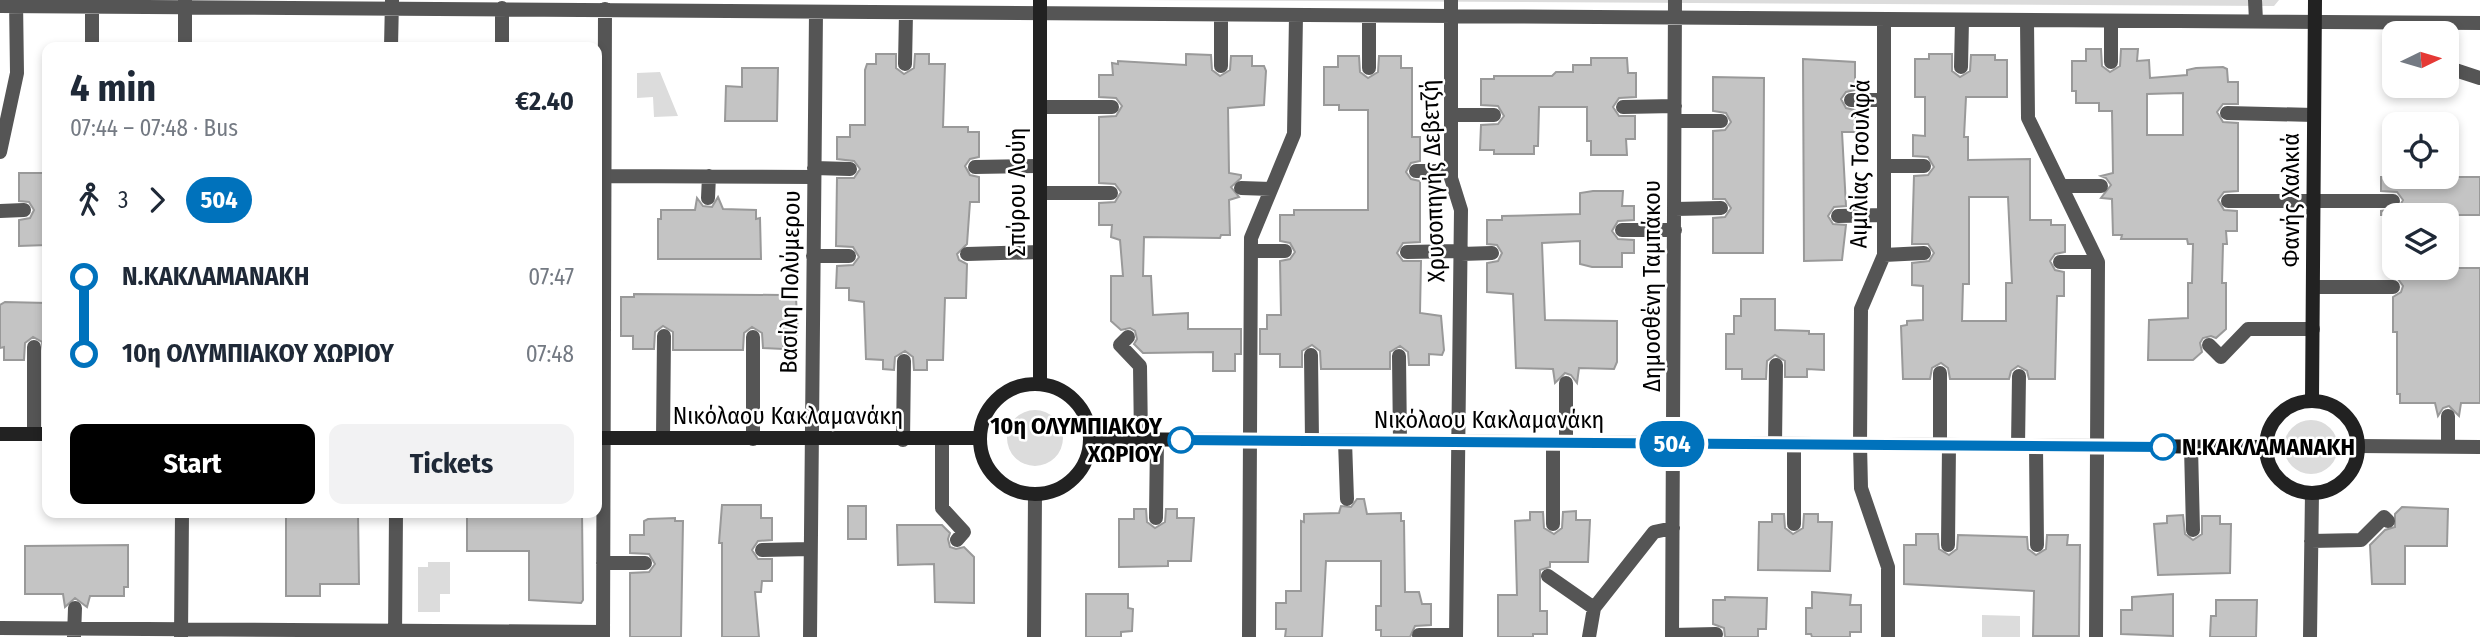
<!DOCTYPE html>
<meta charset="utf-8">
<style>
:root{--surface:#fff;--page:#f2f2f3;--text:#1f2937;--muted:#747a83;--accent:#000}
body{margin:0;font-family:"Fira Sans Condensed",sans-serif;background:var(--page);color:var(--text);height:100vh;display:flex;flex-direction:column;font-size:26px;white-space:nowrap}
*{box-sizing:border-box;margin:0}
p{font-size:23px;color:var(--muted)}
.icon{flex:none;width:38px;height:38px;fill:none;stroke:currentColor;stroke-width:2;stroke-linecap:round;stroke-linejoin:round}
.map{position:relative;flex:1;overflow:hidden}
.side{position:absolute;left:42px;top:42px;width:560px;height:476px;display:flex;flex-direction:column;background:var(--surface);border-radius:14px;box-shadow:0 4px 10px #0003}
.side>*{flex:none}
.badge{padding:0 14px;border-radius:23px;font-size:24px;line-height:46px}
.needle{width:46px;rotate:85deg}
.buttons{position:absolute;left:2382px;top:21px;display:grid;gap:14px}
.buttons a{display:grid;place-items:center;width:77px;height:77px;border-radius:14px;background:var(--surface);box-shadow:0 4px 10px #0003;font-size:35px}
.map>.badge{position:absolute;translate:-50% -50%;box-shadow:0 0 0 4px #fff}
.legs{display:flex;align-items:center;gap:10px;height:77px;padding:0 28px;font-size:23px}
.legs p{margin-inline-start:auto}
.summary{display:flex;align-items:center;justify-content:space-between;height:119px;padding:0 28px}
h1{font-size:38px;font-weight:700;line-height:52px}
.cta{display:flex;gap:14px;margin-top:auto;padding:14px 28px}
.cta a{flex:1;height:80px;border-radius:14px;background:var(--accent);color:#fff;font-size:28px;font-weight:700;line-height:80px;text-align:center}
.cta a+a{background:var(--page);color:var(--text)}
ul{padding:0 28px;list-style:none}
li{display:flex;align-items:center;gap:24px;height:77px;font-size:26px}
li i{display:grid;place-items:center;width:10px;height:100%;margin:0 9px;background:currentColor}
li i::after{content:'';width:18px;height:18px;margin:-9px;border:5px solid;border-radius:50%;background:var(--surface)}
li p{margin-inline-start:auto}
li:first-child i{background:linear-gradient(#0000 50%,currentColor 0)}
li:last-child i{background:linear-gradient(currentColor 50%,#0000 0)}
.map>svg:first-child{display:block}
</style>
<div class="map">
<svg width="2480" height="637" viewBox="0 0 2480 637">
<rect width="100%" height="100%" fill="#fff"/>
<path fill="#dcdcdc" d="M1135 0H2279L2274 6Z
M660 72 678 116 654 117 653 97 637 98V73Z
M1007 438a28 28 0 1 1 56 0a28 28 0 1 1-56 0Z
M2284 447a27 27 0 1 1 54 0a27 27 0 1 1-54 0Z
M428 562H450V594H440V612H418V567H428Z
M1982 615 2020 616V637H1982Z"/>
<path fill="#c4c4c4" stroke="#999" stroke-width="2" fill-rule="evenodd" d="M2086 49H2101L2102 66 2110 72 2120 66 2121 49H2138L2137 61 2149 60 2150 78 2187 75V70L2196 68 2223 67 2227 69 2228 82H2238V104H2223L2217 112 2223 122 2238 123V191L2224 192 2218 200 2224 210 2237 211V231H2226L2227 244H2223L2222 283H2226V329L2216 338 2211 336 2203 338 2200 343 2202 352 2193 360H2148L2149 320 2188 318V283H2192L2193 244H2188L2187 239H2121L2122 235H2113L2112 199 2101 198 2111 185 2106 178 2101 176 2113 173 2112 111H2099V103H2076V91H2072V61H2086ZM2183 93V135H2147V94Z
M876 54H896V68L904 74 914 68 915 54H929V64H945L943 127H968V132H979V157L970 159 965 166 970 175 979 177V202H970L967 244 957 254 959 260 967 264 966 298H945L943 360H927V370H914L913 357 905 351 895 357 894 370 883 369V360L866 359 864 302 849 300V288H836L837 266 853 265 859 257 853 247 836 246 837 178H854L860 169 854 161 837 159V137H850V125H865V70L867 64H876Z
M1186 54 1211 55 1212 70 1220 76 1230 70 1231 56H1252V66H1264L1266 71 1264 105 1228 108 1229 173 1241 175V178L1231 187 1239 197 1229 200 1230 235H1221L1220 238 1144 237 1143 276H1151L1153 315 1188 313V329H1241V354H1235V371H1213V352L1143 353 1134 344 1137 339 1135 331 1130 328 1121 330 1111 321V276H1123L1120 240 1111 237 1112 225H1099V203L1115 202 1121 192 1115 184 1099 183V117L1116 116 1122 106 1116 98 1099 97V75H1113L1112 63 1118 64V61L1186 65Z
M1929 54H1952V71L1960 77 1970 71 1971 55H1995V60H2007V97H1966L1964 137H1968V160L2030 159V220H2051V225H2065V252L2055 254 2050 261 2055 270 2064 272V296H2057L2055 379H2029L2027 371 2018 366 2011 371 2009 379H1950L1948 368 1941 363 1932 368 1930 379H1903L1901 326 1907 325V321L1923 320V286L1912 285V263L1929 261 1934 253 1928 244H1912L1914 176 1928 175 1934 167 1928 157 1913 156V135L1925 136V97H1915V59H1929ZM1969 197H2008L2012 283H2006V321H1962L1963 284H1969Z
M1338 56H1359L1360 72 1368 78 1378 72 1379 56H1401V68H1412V137H1420V161L1411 163 1406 172 1411 179 1420 181V242L1403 243 1397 253 1403 261H1421L1420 313 1441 316 1444 350 1442 355 1429 354V365H1409L1408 352 1400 346 1390 352V369H1321L1320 351 1312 345 1302 351V367H1280V354H1260V329H1267V315H1281L1280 261 1290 259 1295 252 1290 243 1280 241V215H1294V210H1368V110H1339V105H1324V67H1338Z
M1591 58H1627L1628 73H1636V97L1619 98 1613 107 1619 116H1635V139H1626L1627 155H1591V141H1587V107H1539L1538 146H1534V154H1494V150H1480L1481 125 1498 124 1504 116 1498 106 1481 105V79H1494V76H1552L1556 72H1573V65H1591Z
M1803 59 1855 62V90L1846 92 1841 99 1846 108 1855 110V132H1842L1846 206 1834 207 1828 216 1833 224 1846 225 1842 260 1804 261Z
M742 68H778L777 121H725L726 86 742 87Z
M1713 77 1764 78 1763 253H1713V218L1725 217 1731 208 1725 199H1713V131L1725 130 1731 122 1726 113 1713 111Z
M19 173H47V245L19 246V220L30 218 34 210 29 202 19 201Z
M2381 177H2480V215H2381V211L2398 209 2403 200 2397 192 2381 191Z
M1593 191H1623L1622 206H1634V220L1618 221 1612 231 1618 239 1634 240V253H1622V267H1592L1580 264V241L1542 243 1545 320 1617 321V362L1614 369 1579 368 1577 383 1571 375 1565 373 1555 383 1553 369 1516 368 1513 294 1487 292V263L1498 261 1502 253 1497 245 1487 244V220H1502V216L1580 214V193Z
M718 197 723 209 756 210V219L760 218 761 259H658V219H661V210H695L697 198 703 206 712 207Z
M2393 268H2480V403H2461L2459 416 2449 406 2443 408 2438 416 2435 403H2400V394H2397V332H2393V297L2401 292 2403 286 2398 279 2393 277Z
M634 294 782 295V298H796L798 333 795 337 783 338V349L763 348 762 333 752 327 744 333 743 350H673V332L663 326 655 332 654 349H633V336H621V297H634Z
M1741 299H1775V330L1809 331V334H1824V370L1807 369V377H1785V361L1775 355 1767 361 1766 379H1742V369H1726V334H1734V316H1741Z
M5 302 47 303V359H44L42 342 33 337 25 343 24 360H4V347L0 348V305Z
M1357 499H1364L1367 514 1401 513V521H1404L1405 592H1419L1422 604H1431V625L1415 626 1410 637H1381V630H1376V606H1381V561H1326L1322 637H1285L1286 629H1276V603H1286V591H1301V521L1304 522V514L1339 513 1341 506 1351 507Z
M722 505H761V518H772V540L758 541 752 550 758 559H772V581H762L761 592H755L759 637H722V543H719Z
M848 506H866V539H848Z
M2402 507 2448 509 2447 546H2405V584H2372L2370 545 2385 530 2395 527V514Z
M1134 509H1146L1147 522 1155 528 1165 522 1166 509H1177V518H1194L1191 561H1168V566L1119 567V519H1134Z
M1576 511V520H1590L1588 562H1550V567L1540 570V611H1547V634H1533V637H1498V595H1517L1515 521 1530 520V512H1543L1544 528 1554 534 1562 528 1563 512Z
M286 513H358L359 584H320V596H286Z
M467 513H582L583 600 581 603 529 600V551H467Z
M1772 514H1784L1785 528 1793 534 1803 528 1804 514H1818V522H1832L1830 571 1758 570 1759 522H1772Z
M2183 515 2185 534 2193 540 2202 534V516H2220V524H2231L2230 573 2158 575 2154 524 2167 523V516Z
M675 518V521H683L681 637H630V573L649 572 655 564 649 554 630 553V535H644V521L648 519Z
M897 525H942L950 533 948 539 950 547 956 549 964 547 974 557V603L935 602 934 564 898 565Z
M1916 534H1938L1939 549 1949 555 1957 549 1958 535 2027 537 2028 549 2036 555 2046 549 2047 535H2068L2067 545H2080L2079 636H2033L2034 591 1904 584V545H1916Z
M128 545V587H124V596H90L87 607 75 598 65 607 63 594H25V546Z
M1812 592 1851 595 1850 605H1861V632H1850V637H1812L1811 634H1806V608H1812Z
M1086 594H1128V608L1133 609 1132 631 1121 632V637H1086Z
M2173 594V636L2121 634V610H2132V597Z
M1725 597 1767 598 1766 629H1758V637H1725L1724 628 1713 624V600H1725Z
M2216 600H2257L2256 637H2210L2211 616H2216Z"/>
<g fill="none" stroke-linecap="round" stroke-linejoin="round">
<path stroke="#555" stroke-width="14" d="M1451 0V178L1461 210 1456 637
M2255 0 2256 21
M0 6 2480 23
M92 6V47
M1221 16V66
M1884 20V255L1861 309 1860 444 1861 488 1888 567V637
M2027 21 2028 118 2098 262 2096 637
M502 42V8
M185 47V0
M391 47 392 0
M2111 62V21
M905 64 906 13
M1961 67 1962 20
M2446 67 2480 78
M1369 68V16
M1851 100H1884
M1040 107H1112
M1623 107 1675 106
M2227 113 2314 115
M1451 115H1494
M1675 121H1721
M0 152 17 73 16 0
M1884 166H1924
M975 167 1040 166
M814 168 850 169
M1416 171H1451
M605 176 814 177
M2061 186H2101
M1241 188 1271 189
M1040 193H1111
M708 198 709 176
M2228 201H2393
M1675 209 1721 208
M0 211 24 210
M1838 216 1884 215
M1622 230H1675
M1251 251H1285
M1407 252 1460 251
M967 254 1040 252
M1461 254 1492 253
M1884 255 1924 253
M813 256H849
M2060 262H2098
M2313 287H2393
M1128 337 1120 345 1140 366 1141 440
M2209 345 2221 357 2248 329H2313
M1311 355 1312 441
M1399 356 1400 442
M1566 383V443
M34 434V347
M663 438 664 336
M753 439V337
M942 439V508L964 532 957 540
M903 440 904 361
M1345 441 1347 499
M1775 444 1776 365
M1794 444V524
M1940 445V373
M2018 446 2019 376
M2036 446 2037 545
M2358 446 2480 447
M2191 447 2193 530
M2448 447V416
M1156 518 1157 440
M1553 524V443
M2311 541 2361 540 2384 517 2388 521
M1948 545 1949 445
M762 550 810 549
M603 563H645
M1548 576 1594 608 1654 532 1673 528
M0 628 603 632
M1419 635H1456
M1672 635 1716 634
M74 636 75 608
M181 637 182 513
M395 637 396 513
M603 637 605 9
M810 637 816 12
M1034 637 1035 494
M1249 637 1251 238 1294 134 1296 16
M1589 637 1594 608
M1672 637 1675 0
M2310 637 2312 493"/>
<path stroke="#222" stroke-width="14" d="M1040 383V0
M980 439a55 55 0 1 1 110 0a55 55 0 1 1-110 0Z
M2312 400 2315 0
M2266 447a46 46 0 1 1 92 0a46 46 0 1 1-92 0Z
M0 434H47
M597 438H979
M1090 439 2265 447"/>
</g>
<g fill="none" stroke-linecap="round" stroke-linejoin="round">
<g stroke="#fff" stroke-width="16">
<path id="line-1" d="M1181 440 2163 447"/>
</g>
<use href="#line-1" stroke="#0072bc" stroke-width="10"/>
</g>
<g fill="#fff" stroke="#0072bc" stroke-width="3.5">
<circle cx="1181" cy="440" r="12"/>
<circle cx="2163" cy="447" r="12"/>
</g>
<g text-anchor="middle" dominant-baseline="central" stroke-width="5" stroke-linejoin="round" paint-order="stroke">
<g font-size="24" fill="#000" stroke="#fff">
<text transform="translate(1860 164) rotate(-89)">Αιμιλίας Τσουλφά</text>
<text transform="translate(1433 181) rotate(-92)">Χρυσοπηγής Δεβετζή</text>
<text transform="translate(1017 192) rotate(-90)">Σπύρου Λούη</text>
<text transform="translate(2291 200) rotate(-90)">Φανής Χαλκιά</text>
<text transform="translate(790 282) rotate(-89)">Βασίλη Πολύμερου</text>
<text transform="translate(1652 286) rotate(-90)">Δημοσθένη Ταμπάκου</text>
<text x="788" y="416">Νικόλαου Κακλαμανάκη</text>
<text x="1489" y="420">Νικόλαου Κακλαμανάκη</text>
</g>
<g font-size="24" font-weight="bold" fill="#000" stroke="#fff" text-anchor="end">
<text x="1162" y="426">10η ΟΛΥΜΠΙΑΚΟΥ<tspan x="1162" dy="28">ΧΩΡΙΟΥ</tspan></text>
<text x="2182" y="447" text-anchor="start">Ν.ΚΑΚΛΑΜΑΝΑΚΗ</text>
</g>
</g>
</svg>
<div class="buttons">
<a><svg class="needle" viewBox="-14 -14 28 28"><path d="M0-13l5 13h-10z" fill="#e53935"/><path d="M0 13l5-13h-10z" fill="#747a83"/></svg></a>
<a><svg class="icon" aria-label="locate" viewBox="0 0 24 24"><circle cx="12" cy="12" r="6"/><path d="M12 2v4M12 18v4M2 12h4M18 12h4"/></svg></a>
<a><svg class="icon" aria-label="layers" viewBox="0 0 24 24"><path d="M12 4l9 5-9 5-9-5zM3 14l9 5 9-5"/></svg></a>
</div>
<b class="badge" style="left:1672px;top:444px;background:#0072bc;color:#fff">504</b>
<section class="side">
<div class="summary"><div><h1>4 min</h1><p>07:44 – 07:48 · Bus</p></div><b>€2.40</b></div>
<div class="legs"><svg class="icon" aria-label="walk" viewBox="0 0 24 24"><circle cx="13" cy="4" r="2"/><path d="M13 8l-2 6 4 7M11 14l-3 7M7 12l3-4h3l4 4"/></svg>3<svg class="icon" aria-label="forward" viewBox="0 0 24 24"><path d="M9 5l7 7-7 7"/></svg><b class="badge" style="background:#0072bc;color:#fff">504</b></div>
<ul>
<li><i style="color:#0072bc"></i><b>Ν.ΚΑΚΛΑΜΑΝΑΚΗ</b><p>07:47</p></li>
<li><i style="color:#0072bc"></i><b>10η ΟΛΥΜΠΙΑΚΟΥ ΧΩΡΙΟΥ</b><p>07:48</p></li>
</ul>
<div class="cta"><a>Start</a><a>Tickets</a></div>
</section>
</div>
